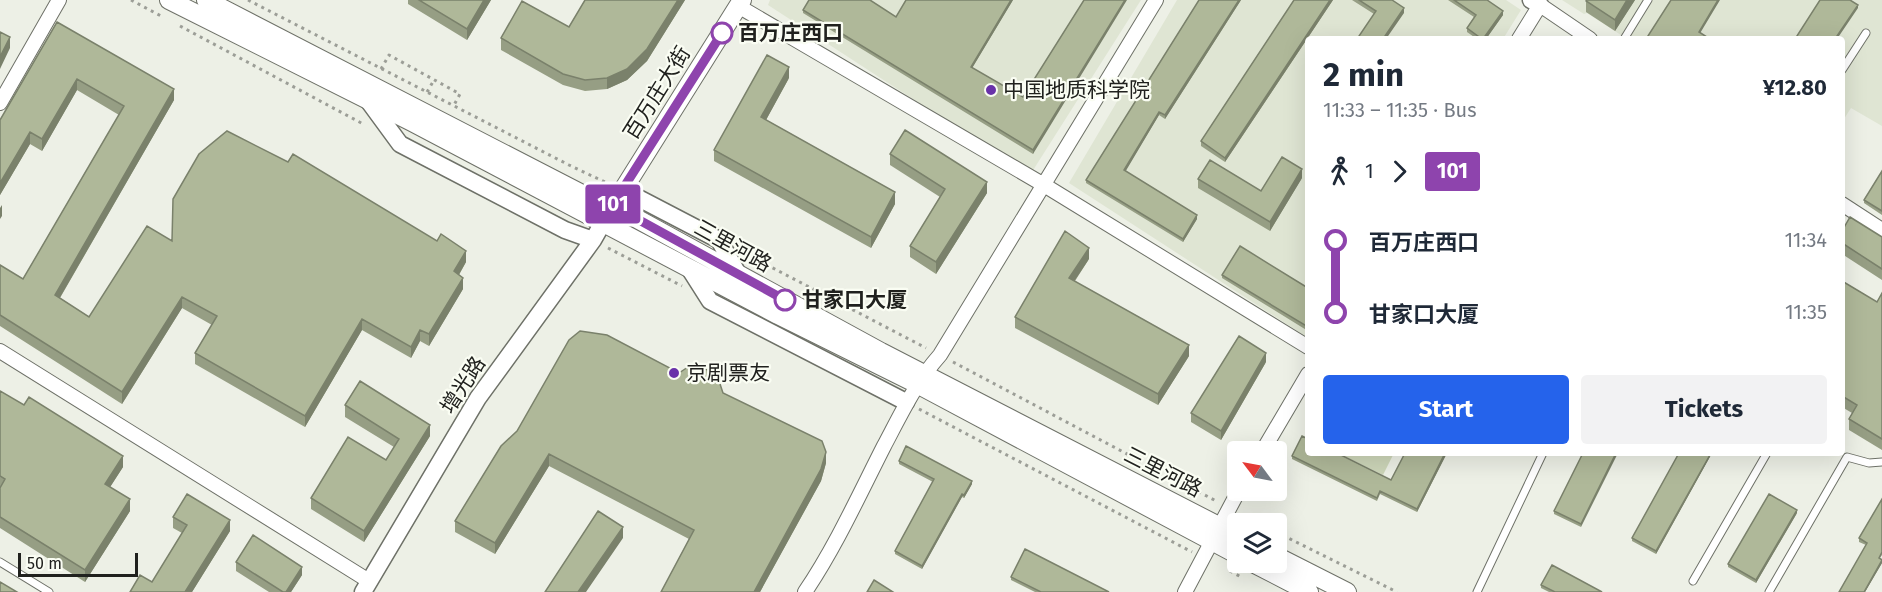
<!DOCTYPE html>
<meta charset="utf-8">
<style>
:root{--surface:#fff;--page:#f2f2f3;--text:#1f2937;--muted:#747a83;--accent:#2563eb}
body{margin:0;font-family:"Fira Sans","Noto Sans SC",sans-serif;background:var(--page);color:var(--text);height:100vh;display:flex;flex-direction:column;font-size:22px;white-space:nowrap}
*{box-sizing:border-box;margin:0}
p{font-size:20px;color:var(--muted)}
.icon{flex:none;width:33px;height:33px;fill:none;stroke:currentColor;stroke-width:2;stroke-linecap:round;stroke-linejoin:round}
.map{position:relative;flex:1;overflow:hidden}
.panel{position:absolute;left:1305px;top:36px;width:540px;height:420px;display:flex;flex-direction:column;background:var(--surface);border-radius:6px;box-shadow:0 6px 24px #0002}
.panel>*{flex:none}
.badge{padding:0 12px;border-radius:4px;font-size:21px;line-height:39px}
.needle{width:39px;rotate:302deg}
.fabs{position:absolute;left:1227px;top:441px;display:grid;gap:12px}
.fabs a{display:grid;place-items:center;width:60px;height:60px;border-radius:6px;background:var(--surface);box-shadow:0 6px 24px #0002;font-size:30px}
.scale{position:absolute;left:18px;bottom:15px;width:120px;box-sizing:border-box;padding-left:6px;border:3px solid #20211e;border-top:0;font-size:16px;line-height:21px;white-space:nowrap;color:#20211e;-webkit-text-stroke:4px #fafdf3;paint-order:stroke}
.map>.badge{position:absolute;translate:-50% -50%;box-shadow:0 0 0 3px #fff}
.legs{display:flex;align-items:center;gap:9px;height:66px;padding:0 18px;font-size:20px}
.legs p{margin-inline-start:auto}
.head{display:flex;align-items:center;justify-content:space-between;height:102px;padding:0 18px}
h1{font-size:33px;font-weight:700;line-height:45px}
.cta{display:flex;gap:12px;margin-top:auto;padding:12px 18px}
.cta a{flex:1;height:69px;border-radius:6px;background:var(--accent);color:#fff;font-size:24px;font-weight:700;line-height:69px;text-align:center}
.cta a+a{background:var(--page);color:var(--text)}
ul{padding:0 18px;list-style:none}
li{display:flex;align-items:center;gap:21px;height:72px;font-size:22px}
li i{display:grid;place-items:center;width:9px;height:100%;margin:0 8px;background:currentColor}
li i::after{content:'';width:15px;height:15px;margin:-8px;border:4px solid;border-radius:50%;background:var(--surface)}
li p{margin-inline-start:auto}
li:first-child i{background:linear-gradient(#0000 50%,currentColor 0)}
li:last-child i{background:linear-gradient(currentColor 50%,#0000 0)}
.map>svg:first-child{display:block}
</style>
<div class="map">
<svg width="1882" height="592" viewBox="0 0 1882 592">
<rect width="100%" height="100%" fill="#edf0e6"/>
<path fill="#dfe5d3" d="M770 0H1141L1030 175 768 5Z
M1177 0H1506L1521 10 1503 39H1308V338L1069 183Z
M1562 0H1882V126L1851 108 1842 122V39H1627L1587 13 1584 14Z"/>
<path fill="#cdd6b9" d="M1338 453H1394L1383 475Z"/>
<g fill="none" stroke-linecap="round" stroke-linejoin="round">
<g stroke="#6e7168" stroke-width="9">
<path id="service" d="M1624 39 1648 0
M1842 70 1866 33
M0 562 49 592
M1693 581 1767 453
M1477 592 1543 453
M1769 592 1847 457 1869 463 1882 462"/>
</g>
<g stroke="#6e7168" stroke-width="16">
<path id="minor" d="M738 6 1044 185 1308 347
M1519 39 1540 5 1590 39
M0 103 59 0
M1842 204 1882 230
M0 351 369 581
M1262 452 1308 374
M805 592C836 546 859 495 884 446 901 414 916 382 940 355L1156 0
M1185 592 1239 490"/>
</g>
<g stroke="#6e7168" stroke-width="19">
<path id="tertiary" d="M1531 0 1540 5
M367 99 400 144 565 230 593 240
M623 190 719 240 738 274
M689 268 710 301 906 402
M363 592 478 398 593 240 609 212"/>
</g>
<g stroke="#6e7168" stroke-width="20">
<path id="secondary" d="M169 0 412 122 778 315 917 384 1238 555
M206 0 611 209 630 215 881 352 1238 536
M611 209 742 0
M1276 556 1347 592
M1251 562 1309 592"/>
</g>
<path stroke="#9c9e97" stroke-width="3" stroke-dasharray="3 4.5" stroke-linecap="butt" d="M131 0 161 16
M248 0 569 165 607 183
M180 26 365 125
M381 69 389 55 460 94 454 105
M427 92 434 80
M608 248 682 286
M746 254 926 348
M953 362 1218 502
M919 409 1192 552
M1242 515 1259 524
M1276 532 1397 592
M1230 571 1243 578"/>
<use href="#service" stroke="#fff" stroke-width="7"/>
<use href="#minor" stroke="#fff" stroke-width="14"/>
<use href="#tertiary" stroke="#fff" stroke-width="16"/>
<use href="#secondary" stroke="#fff" stroke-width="18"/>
</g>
<path fill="#969e84" d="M408 0H491L467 40 408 4Z
M585 0H685L647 61 627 80 607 89 585 91 563 85 501 50V38L569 27Z
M1013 0 972 68 1023 97 1084 0 1033 154 803 13V10L896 17Z
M1199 0H1241L1165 119 1159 115 1125 171 1197 219 1183 242 1086 183V180Z
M1294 0H1333L1225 162 1201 146V141Z
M1352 0H1392L1404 13 1374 14Z
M1448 0H1487L1503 15 1486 39H1477L1467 32V28L1474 17Z
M1635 0 1615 31 1586 12V1Z
M57 22 174 100 60 298 89 317 172 241 466 262 459 275 463 289 429 346 420 341 411 358 362 330 305 427 195 364V353L212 325 182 308 122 404 0 326V265L23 279 119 115 77 90 42 151 30 144 0 195V120Z
M789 78 766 120 895 204 871 248 714 161V150Z
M890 154 987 193 936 274 910 257V246L940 197 890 165Z
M1882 171V215L1864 203V200Z
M1302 178 1270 231 1198 188V179L1261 191Z
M1842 231 1882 237V280L1842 254Z
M1089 259 1075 281 1189 356 1158 405 1015 328V317Z
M1222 275 1308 288V331L1222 278Z
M1842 281 1877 302 1882 293V450L1849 430V419L1852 413 1842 407Z
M1266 362 1221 440 1191 422V413Z
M679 373 723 393 826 463 821 481 760 592H661L689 539 549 466 495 554 455 532V521L501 446Z
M0 391 123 467 110 487 130 511 85 582 0 528Z
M345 405 430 436 364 542 311 509V498L386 460 394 447 345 417Z
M1447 453 1417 512 1380 494 1377 501 1292 459V456L1391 480Z
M1583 453 1581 527 1554 514V511Z
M1679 453H1712L1656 554 1632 541V538Z
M899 461 972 484 964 498 962 497 922 569 895 554V551L933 482 899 464Z
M1882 499V555L1880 558 1882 559V563L1865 592H1839L1866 545 1859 542V538Z
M1797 513 1756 583 1728 567V564Z
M173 517 230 531 192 592H130L152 582 182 533 173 528Z
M236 562 302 575 291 592H269L236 571Z
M1011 577 1109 592H1035L1011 580Z
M1541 585 1602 592H1549L1541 588Z"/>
<path fill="#7a816b" d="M484 0H491L467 40V29Z
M678 0H685L647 61 627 80 607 89V78Z
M1011 0H1013L971 70V67Z
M1125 0H1127L1033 154V150Z
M1239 0H1241L1165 119V115Z
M1330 0H1333L1225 162V158Z
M1627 0H1635L1615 31V20Z
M1718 0H1720L1699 35V32Z
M1858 5V8L1837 39H1835Z
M1404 8V13L1386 39H1383Z
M1503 11V15L1486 39H1483Z
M10 37V48L0 69V57Z
M789 67V78L761 129V117Z
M77 79V90L42 151V139Z
M174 89V100L55 306V295Z
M1159 112V115L1124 174V170Z
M30 132V144L0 195V183Z
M1302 169V178L1270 231V222Z
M987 182V193L936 274V262Z
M895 192V204L871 248V237Z
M2 205V216L0 219V208Z
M1197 215V219L1183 242V239Z
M1089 248V259L1069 289V278Z
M466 251V262L454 283V271Z
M463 278V289L429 346V334Z
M182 297V308L122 404V392Z
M362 319V330L305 427V416Z
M420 330V341L411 358V347Z
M1189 345V356L1158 405V394Z
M1266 353V362L1221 440V431Z
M430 425V436L364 542V531Z
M826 452V463L821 481 760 592H754Z
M1445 453H1447L1417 512V509Z
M1616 453H1618L1581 527V524Z
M1711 453H1712L1656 554V551Z
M549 454V466L495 554V543Z
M123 456V467L105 495V484Z
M972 481V484L964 498V495Z
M962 494V497L922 569V566Z
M130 499V511L85 582V570Z
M1797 510V513L1756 583V580Z
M230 520V531L192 592H185Z
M623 527V538L586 592H578Z
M1882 560V563L1865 592H1864Z
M302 567V575L291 592H286Z"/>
<path fill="#afb899" stroke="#7a816b" stroke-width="1.5" d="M419 0H484L467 29Z
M585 0H678L647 49 627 69 607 78 585 80 563 74 501 38 522 1 569 27Z
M809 0H870L896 17 906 0H1011L971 67 1023 97 1084 0H1125L1033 150 803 10Z
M1199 0H1239L1165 115 1159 112 1124 170 1197 215 1183 239 1086 180Z
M1294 0H1330L1225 158 1201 141Z
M1359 0H1392L1404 8 1383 39H1357L1376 11Z
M1454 0H1487L1503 11 1483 39H1482L1467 28 1476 15Z
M1587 0H1627L1615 20 1586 1Z
M1671 0H1718L1699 32 1710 39H1646Z
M1820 0H1850L1858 5 1835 39H1795Z
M57 22 174 89 55 295 89 317 147 226 172 241 173 199 199 154 227 131 288 162 293 154 437 241 441 234 466 251 454 271 463 278 429 334 420 330 411 347 362 319 305 416 195 353 217 316 182 297 122 392 0 315V265L23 279 124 106 77 79 42 139 30 132 0 183V120Z
M0 32 10 37 0 57Z
M767 55 789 67 761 117 895 192 871 237 714 150Z
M905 130 987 182 936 262 910 246 945 189 890 154Z
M1282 157 1302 169 1270 222 1198 179 1210 160 1261 191Z
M1882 171V211L1864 200Z
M1850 217 1882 237V269L1842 243V231Z
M1065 231 1089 248 1069 278 1189 345 1158 394 1015 317Z
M1240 246 1308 288V327L1222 275Z
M1842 281 1877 302 1882 293V439L1849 419 1857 405 1842 396Z
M580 331 607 335 679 373 691 365 708 370 719 381 723 393 822 441 826 452 821 469 754 592H661L694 530 549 454 495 543 455 521 501 446 517 431 569 340Z
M1239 336 1266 353 1221 431 1191 413Z
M360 381 430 425 364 531 311 498 348 437 386 460 399 439 345 405Z
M0 391 24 405 29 397 123 456 105 484 130 499 85 570 0 517V488L5 479 0 476Z
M1302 436 1308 439V453H1337L1391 480 1405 453H1445L1417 509 1380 491 1377 498 1292 456Z
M906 446 972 481 964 495 962 494 922 566 895 551 934 479 899 461Z
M1583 453H1616L1581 524 1554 511Z
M1679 453H1711L1656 551 1632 538Z
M187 494 230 520 185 592H130L140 575 152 582 187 525 173 517Z
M1769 494 1797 510 1756 580 1728 564Z
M1882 499V552L1879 558 1882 560 1864 592H1839L1867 543 1859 538Z
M598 511 623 527 578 592H545Z
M253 535 302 567 286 592H283L236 562Z
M1025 549 1109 592H1041L1011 577Z
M1552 565 1602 592H1555L1541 585Z
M874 580 893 592H867Z
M0 582 17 592H0Z"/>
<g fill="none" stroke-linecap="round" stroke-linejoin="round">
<g stroke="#fff" stroke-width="14">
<path id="line-1" d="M722 33 610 209 630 215 785 300"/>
</g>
<use href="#line-1" stroke="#8e44ad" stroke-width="9"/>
</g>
<g fill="#fff" stroke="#8e44ad" stroke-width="3">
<circle cx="722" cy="33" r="10"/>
<circle cx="785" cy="300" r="10"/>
</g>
<g fill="#6932a9" stroke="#fafdf3" stroke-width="2">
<circle cx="991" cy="90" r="6"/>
<circle cx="674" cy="373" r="6"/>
</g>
<g text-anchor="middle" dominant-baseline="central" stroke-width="4.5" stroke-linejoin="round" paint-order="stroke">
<g font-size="21" font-weight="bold" fill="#20211e" stroke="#fafdf3" text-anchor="start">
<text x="738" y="33">百万庄西口</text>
<text x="802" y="300">甘家口大厦</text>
</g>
<g font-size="21" fill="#20211e" stroke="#fafdf3" text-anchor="start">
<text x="1003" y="90">中国地质科学院</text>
<text x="686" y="373">京剧票友</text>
</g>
<g font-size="21" fill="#20211e" stroke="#fafdf3">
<text transform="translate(657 93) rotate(-58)">百万庄大街</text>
<text transform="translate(733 246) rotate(29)">三里河路</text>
<text transform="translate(463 385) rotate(-57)">增光路</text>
<text transform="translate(1163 472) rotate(27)">三里河路</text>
</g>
</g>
</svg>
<div class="fabs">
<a><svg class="needle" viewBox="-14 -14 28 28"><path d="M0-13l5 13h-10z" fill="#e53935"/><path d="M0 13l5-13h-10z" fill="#747a83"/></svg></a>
<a><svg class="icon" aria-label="layers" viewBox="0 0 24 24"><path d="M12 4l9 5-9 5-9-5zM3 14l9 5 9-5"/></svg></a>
</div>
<div class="scale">50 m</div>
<b class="badge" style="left:613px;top:204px;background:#8e44ad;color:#fff">101</b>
<section class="panel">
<div class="head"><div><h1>2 min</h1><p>11:33 – 11:35 · Bus</p></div><b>¥12.80</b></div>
<div class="legs"><svg class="icon" aria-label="walk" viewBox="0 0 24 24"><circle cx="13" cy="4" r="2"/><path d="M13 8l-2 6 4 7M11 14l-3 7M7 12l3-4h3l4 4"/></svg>1<svg class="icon" aria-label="forward" viewBox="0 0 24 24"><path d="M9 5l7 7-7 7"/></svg><b class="badge" style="background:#8e44ad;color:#fff">101</b></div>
<ul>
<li><i style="color:#8e44ad"></i><b>百万庄西口</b><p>11:34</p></li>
<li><i style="color:#8e44ad"></i><b>甘家口大厦</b><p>11:35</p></li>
</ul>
<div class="cta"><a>Start</a><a>Tickets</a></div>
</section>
</div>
